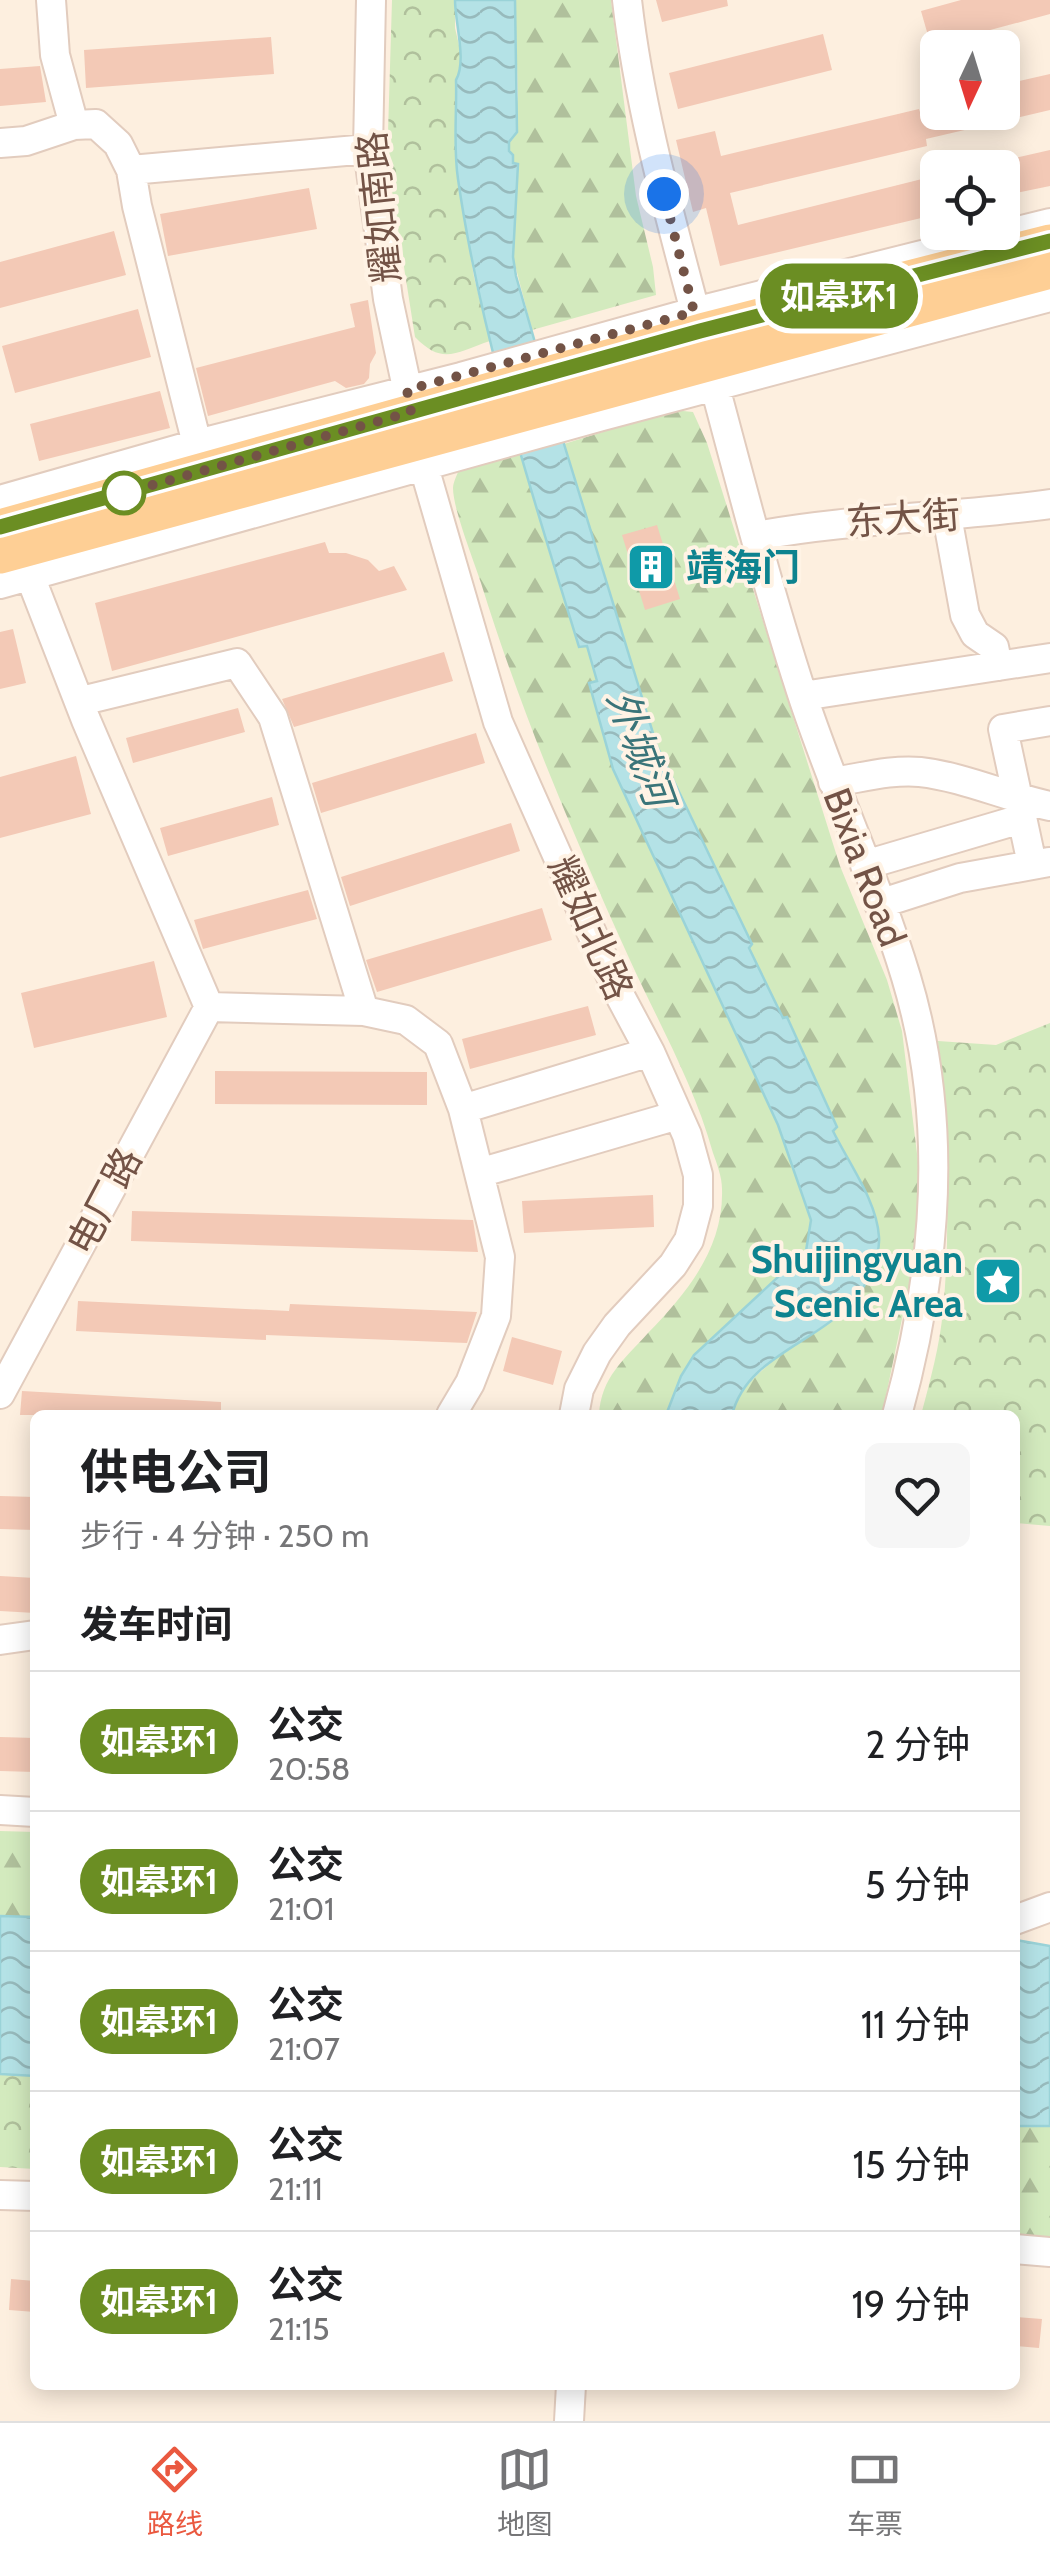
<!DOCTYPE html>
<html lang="zh">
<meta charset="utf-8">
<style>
:root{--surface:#fff;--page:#f6f6f6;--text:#202124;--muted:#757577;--line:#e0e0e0;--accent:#ea5940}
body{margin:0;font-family:Cabin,"Noto Sans SC",sans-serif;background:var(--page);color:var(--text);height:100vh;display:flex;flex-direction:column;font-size:38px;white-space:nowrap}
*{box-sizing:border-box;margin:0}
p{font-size:32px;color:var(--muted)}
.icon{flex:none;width:55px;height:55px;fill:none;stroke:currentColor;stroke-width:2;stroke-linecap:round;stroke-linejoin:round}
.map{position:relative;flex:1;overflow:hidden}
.details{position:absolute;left:30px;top:1410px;width:990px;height:980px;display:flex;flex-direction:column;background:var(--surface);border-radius:15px;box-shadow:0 5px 25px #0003}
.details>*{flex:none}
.badge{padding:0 20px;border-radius:32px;font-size:35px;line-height:65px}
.needle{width:65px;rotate:184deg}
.buttons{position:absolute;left:920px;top:30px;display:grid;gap:20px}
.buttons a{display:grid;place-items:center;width:100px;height:100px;border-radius:15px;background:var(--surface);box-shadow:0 5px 25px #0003;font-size:50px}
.you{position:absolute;width:50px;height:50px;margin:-25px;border:8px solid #fff;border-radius:50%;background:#1a73e8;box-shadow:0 0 0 15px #1a73e833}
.map>.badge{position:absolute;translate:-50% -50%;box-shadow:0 0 0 5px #fff}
h2{padding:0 50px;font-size:38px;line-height:90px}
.round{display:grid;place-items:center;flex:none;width:105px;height:105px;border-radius:15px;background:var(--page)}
.head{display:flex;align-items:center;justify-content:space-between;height:170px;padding:0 50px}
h1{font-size:48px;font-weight:700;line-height:75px}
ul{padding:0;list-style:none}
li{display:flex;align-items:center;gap:30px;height:140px;padding:0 50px;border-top:2px solid var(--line)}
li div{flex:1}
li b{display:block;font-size:38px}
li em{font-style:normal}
li .badge{min-width:110px;font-weight:700;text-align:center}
.tabs{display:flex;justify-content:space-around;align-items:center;height:140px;border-top:2px solid var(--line);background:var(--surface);font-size:28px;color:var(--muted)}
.tabs a{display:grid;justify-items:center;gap:5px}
.tabs .active{color:var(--accent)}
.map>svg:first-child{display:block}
</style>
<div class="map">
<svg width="1050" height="2421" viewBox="0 0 1050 2421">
<defs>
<pattern id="forest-firs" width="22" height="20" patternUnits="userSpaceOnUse" patternTransform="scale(2.5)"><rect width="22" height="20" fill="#d3eabe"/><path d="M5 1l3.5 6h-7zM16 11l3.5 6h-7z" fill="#b0c09c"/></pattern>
<pattern id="park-crowns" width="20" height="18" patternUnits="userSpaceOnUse" patternTransform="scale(2.5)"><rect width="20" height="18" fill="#d3eabe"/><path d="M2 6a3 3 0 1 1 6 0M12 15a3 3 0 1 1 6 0" fill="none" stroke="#b0c09c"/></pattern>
<pattern id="water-waves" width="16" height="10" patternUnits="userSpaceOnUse" patternTransform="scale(2.5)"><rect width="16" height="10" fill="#b4e2e6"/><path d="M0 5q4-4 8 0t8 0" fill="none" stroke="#97babc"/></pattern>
</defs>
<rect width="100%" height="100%" fill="#fdefdf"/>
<path fill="url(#forest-firs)" d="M515 0H611L636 196 653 267 656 295 532 330 513 257 518 165 512 164 509 142 513 139 518 95Z
M673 410 693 412 707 443 840 866 887 980 902 1031 920 1178 919 1237 882 1415H732C738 1391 755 1376 773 1361 809 1330 883 1289 879 1236 876 1200 848 1162 832 1130L836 1128 749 947 752 944 657 746 564 444Z
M520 452 579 646 587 645 597 682 590 683 613 769 778 1125 811 1220 806 1251 694 1355 681 1376 666 1415H599C601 1377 624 1360 648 1333 687 1293 724 1248 722 1189 722 1177 717 1164 713 1153 694 1084 658 1022 629 958 573 835 521 712 481 583 474 561 453 509 453 488 453 482 458 473 460 467Z
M0 1831 35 1832V1917L0 1916Z
M1015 2126H1050V2246L1015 2242Z"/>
<path fill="url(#park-crowns)" d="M392 0H455V28L462 58 457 111V175L474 277 490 341C456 352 443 366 415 337L390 178 388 133Z
M1050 1023V1526L1015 1523V1415H921C930 1381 940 1345 943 1310 952 1220 945 1131 938 1041L996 1045Z
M0 2074 35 2076V2169L0 2167Z"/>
<path fill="url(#water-waves)" stroke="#9ad3d8" stroke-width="2.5" d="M455 0H515L517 132 509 142V151L513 155V163L518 164 513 257 516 276 564 444 657 746 752 944 749 948 783 1018 787 1017 837 1127 833 1131C848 1162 877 1201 879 1237 880 1250 875 1263 870 1274 844 1340 749 1346 732 1415H666L681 1376 694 1355 806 1251 811 1220 778 1125 613 769 589 683 597 681 587 646 579 647C532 493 481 339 458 179 453 147 457 112 456 80 467 61 455 23 455 0Z
M0 1916 35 1917V2076L0 2074Z
M1016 1940 1050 1946V2126H1015Z"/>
<path fill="#f3c9b6" d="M656 0H727L728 6 662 22Z
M961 0H1050V14L931 46 921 11Z
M823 34 832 70 678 109 669 73Z
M271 37 274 74 86 88 84 50Z
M40 66 46 102 0 106V69Z
M1050 74V110L926 139 927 146 730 193 738 225 938 175V214L720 266 706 208 693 212 676 140 715 131 721 156 919 109 920 112H1002V85Z
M1050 150V186L1002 196V161Z
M309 188 317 229 168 256 160 214Z
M114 231 126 275 0 308V262Z
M368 300 376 353 370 364 369 378 364 384 346 388 335 381 208 416 196 368 355 327 350 304Z
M138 309 151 357 15 393 2 346Z
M160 391 170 428 39 461 30 424Z
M657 525 680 599 645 610 622 535Z
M325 542 329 553H346L368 560 379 571 394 566 407 590 112 671 95 603Z
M13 629 26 683 0 689V632Z
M444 652 453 681 294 727 282 699Z
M238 708 245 732 133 763 126 738Z
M476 733 485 763 321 813 312 783Z
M76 756 91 814 0 838V777Z
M272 797 279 825 168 856 160 828Z
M511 823 520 851 350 906 341 877Z
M308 890 317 919 203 949 194 920Z
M542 908 552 940 377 992 366 960Z
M154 961 167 1017 34 1048 21 993Z
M588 1006 596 1035 470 1069 462 1039Z
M215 1071 427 1072V1105L215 1104Z
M653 1195 654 1227 524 1233 522 1201Z
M132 1211 473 1220 478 1252 131 1241Z
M78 1301 289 1311 290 1304 477 1312 467 1343 266 1335V1340L76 1331Z
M512 1337 562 1351 553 1385 503 1371Z
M22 1391 221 1402V1415H20Z
M0 1496 35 1497V1530L0 1529Z
M0 1576 35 1578V1613L0 1611Z
M0 1737 35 1738V1772L0 1771Z
M11 2279 35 2281V2312L9 2310Z
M1015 2317 1042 2319 1039 2348 1015 2346Z"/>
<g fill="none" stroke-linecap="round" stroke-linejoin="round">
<g stroke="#e2ccbe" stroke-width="32">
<path id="minor" d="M51 0 55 55 74 125 96 124 118 144 131 170 368 149
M371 0 368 149 388 299 424 467 498 722 618 992 650 1052 687 1135 698 1175V1206L689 1240 673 1265 617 1325 597 1353 579 1389 574 1415
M627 0C640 115 673 226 702 338 734 457 764 577 802 694 833 789 877 881 906 977 950 1122 937 1271 897 1415
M0 143 26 141 74 125
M131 170 137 206 197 444
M0 500 197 444 461 377 694 312 1050 223
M947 516 965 615 975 634 994 647 998 666
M756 536C853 518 952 518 1050 504
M30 576 86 720 209 1007 364 1011
M0 584 602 416 1050 297
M803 696 1050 658
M81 701 237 663 273 717 364 1011 406 1020 438 1044 463 1109 500 1257 496 1316 470 1383 451 1415
M833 782C860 778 893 769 920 772 965 777 1006 797 1050 806
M1032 864 1003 729 1050 721
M865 865 1021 819
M879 904 960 878 1049 862
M463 1109 650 1052
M479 1173 678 1115
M0 1394 209 1007
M0 1640 35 1635
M0 1810 35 1812
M1015 1920 1050 1907
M0 2195 35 2196
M1015 2249 1050 2252
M569 2421 571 2385"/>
</g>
<g stroke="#dbd2cf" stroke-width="40">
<path id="major" d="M0 527 701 331 1050 242
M0 556 1050 271"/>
</g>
<use href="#minor" stroke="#fff" stroke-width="28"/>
<use href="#major" stroke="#fecf95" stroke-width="35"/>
</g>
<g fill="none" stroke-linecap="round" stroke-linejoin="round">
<g stroke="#fff" stroke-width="22">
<path id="line" d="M0 527 700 331 1050 241"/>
</g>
<use href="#line" stroke="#6b8e23" stroke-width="15"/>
<path stroke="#735346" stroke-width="10" stroke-dasharray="0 18" d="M124 493 121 494 411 412 407 390 694 312 664 194"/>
</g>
<defs>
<g id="building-square" transform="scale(2.5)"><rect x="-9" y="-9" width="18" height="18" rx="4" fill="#0f9aa8" stroke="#fff3e5"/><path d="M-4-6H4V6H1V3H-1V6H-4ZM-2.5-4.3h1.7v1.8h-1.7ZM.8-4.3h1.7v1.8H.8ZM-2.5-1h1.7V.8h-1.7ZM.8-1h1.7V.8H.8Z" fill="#fff"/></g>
<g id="sight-square" transform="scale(2.5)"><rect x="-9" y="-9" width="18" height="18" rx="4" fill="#0f9aa8" stroke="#fff3e5"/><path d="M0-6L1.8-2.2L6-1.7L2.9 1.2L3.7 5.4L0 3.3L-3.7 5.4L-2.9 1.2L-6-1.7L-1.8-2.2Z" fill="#fff"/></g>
</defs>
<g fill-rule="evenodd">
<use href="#building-square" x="651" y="567"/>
<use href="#sight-square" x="998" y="1281"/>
</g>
<circle fill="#fff" stroke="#6b8e23" stroke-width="5" cx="124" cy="493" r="20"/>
<g text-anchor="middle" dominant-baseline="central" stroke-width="8" stroke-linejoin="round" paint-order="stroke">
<g font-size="38" fill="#735346" stroke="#fff3e5">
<text transform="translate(379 207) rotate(-96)">耀如南路</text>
<text transform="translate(903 518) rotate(-4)">东大街</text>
<text transform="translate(865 867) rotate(69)">Bixia Road</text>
<text transform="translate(591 928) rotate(66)">耀如北路</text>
<text transform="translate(104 1201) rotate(-62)">电厂路</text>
</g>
<g font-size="38" font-weight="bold" fill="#0d838f" stroke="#fff3e5" text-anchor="start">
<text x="686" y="567">靖海门</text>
<text x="963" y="1259" text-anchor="end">Shuijingyuan<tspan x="963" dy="44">Scenic Area</tspan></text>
</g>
<g font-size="40" font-style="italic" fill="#3a7479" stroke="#fff3e5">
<text transform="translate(641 748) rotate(70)">外城河</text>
</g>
</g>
</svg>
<div class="buttons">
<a><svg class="needle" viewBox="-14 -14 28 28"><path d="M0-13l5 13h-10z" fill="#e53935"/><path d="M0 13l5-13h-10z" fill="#757577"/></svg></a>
<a><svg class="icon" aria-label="locate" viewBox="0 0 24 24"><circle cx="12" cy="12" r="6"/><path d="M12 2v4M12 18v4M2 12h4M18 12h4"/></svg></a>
</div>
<div class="you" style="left:664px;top:194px"></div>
<b class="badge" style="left:839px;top:296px;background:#6b8e23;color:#fff">如皋环1</b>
<section class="details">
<div class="head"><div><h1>供电公司</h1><p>步行 · 4 分钟 · 250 m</p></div><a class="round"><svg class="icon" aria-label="heart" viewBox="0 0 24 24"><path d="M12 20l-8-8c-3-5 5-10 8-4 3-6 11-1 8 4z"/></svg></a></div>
<h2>发车时间</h2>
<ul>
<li><span class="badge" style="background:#6b8e23;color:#fff">如皋环1</span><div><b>公交</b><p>20:58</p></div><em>2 分钟</em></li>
<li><span class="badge" style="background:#6b8e23;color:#fff">如皋环1</span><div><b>公交</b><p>21:01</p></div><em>5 分钟</em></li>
<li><span class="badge" style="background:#6b8e23;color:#fff">如皋环1</span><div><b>公交</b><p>21:07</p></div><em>11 分钟</em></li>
<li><span class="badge" style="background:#6b8e23;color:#fff">如皋环1</span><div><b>公交</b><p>21:11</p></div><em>15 分钟</em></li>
<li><span class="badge" style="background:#6b8e23;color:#fff">如皋环1</span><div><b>公交</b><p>21:15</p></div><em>19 分钟</em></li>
</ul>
</section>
</div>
<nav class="tabs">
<a class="active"><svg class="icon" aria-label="directions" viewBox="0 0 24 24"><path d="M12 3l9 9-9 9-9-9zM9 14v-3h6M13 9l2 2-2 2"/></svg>路线</a>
<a><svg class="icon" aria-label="map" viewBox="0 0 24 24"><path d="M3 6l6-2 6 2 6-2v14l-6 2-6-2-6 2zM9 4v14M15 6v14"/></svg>地图</a>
<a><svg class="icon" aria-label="tickets" viewBox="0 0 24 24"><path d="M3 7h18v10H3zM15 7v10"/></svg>车票</a>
</nav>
